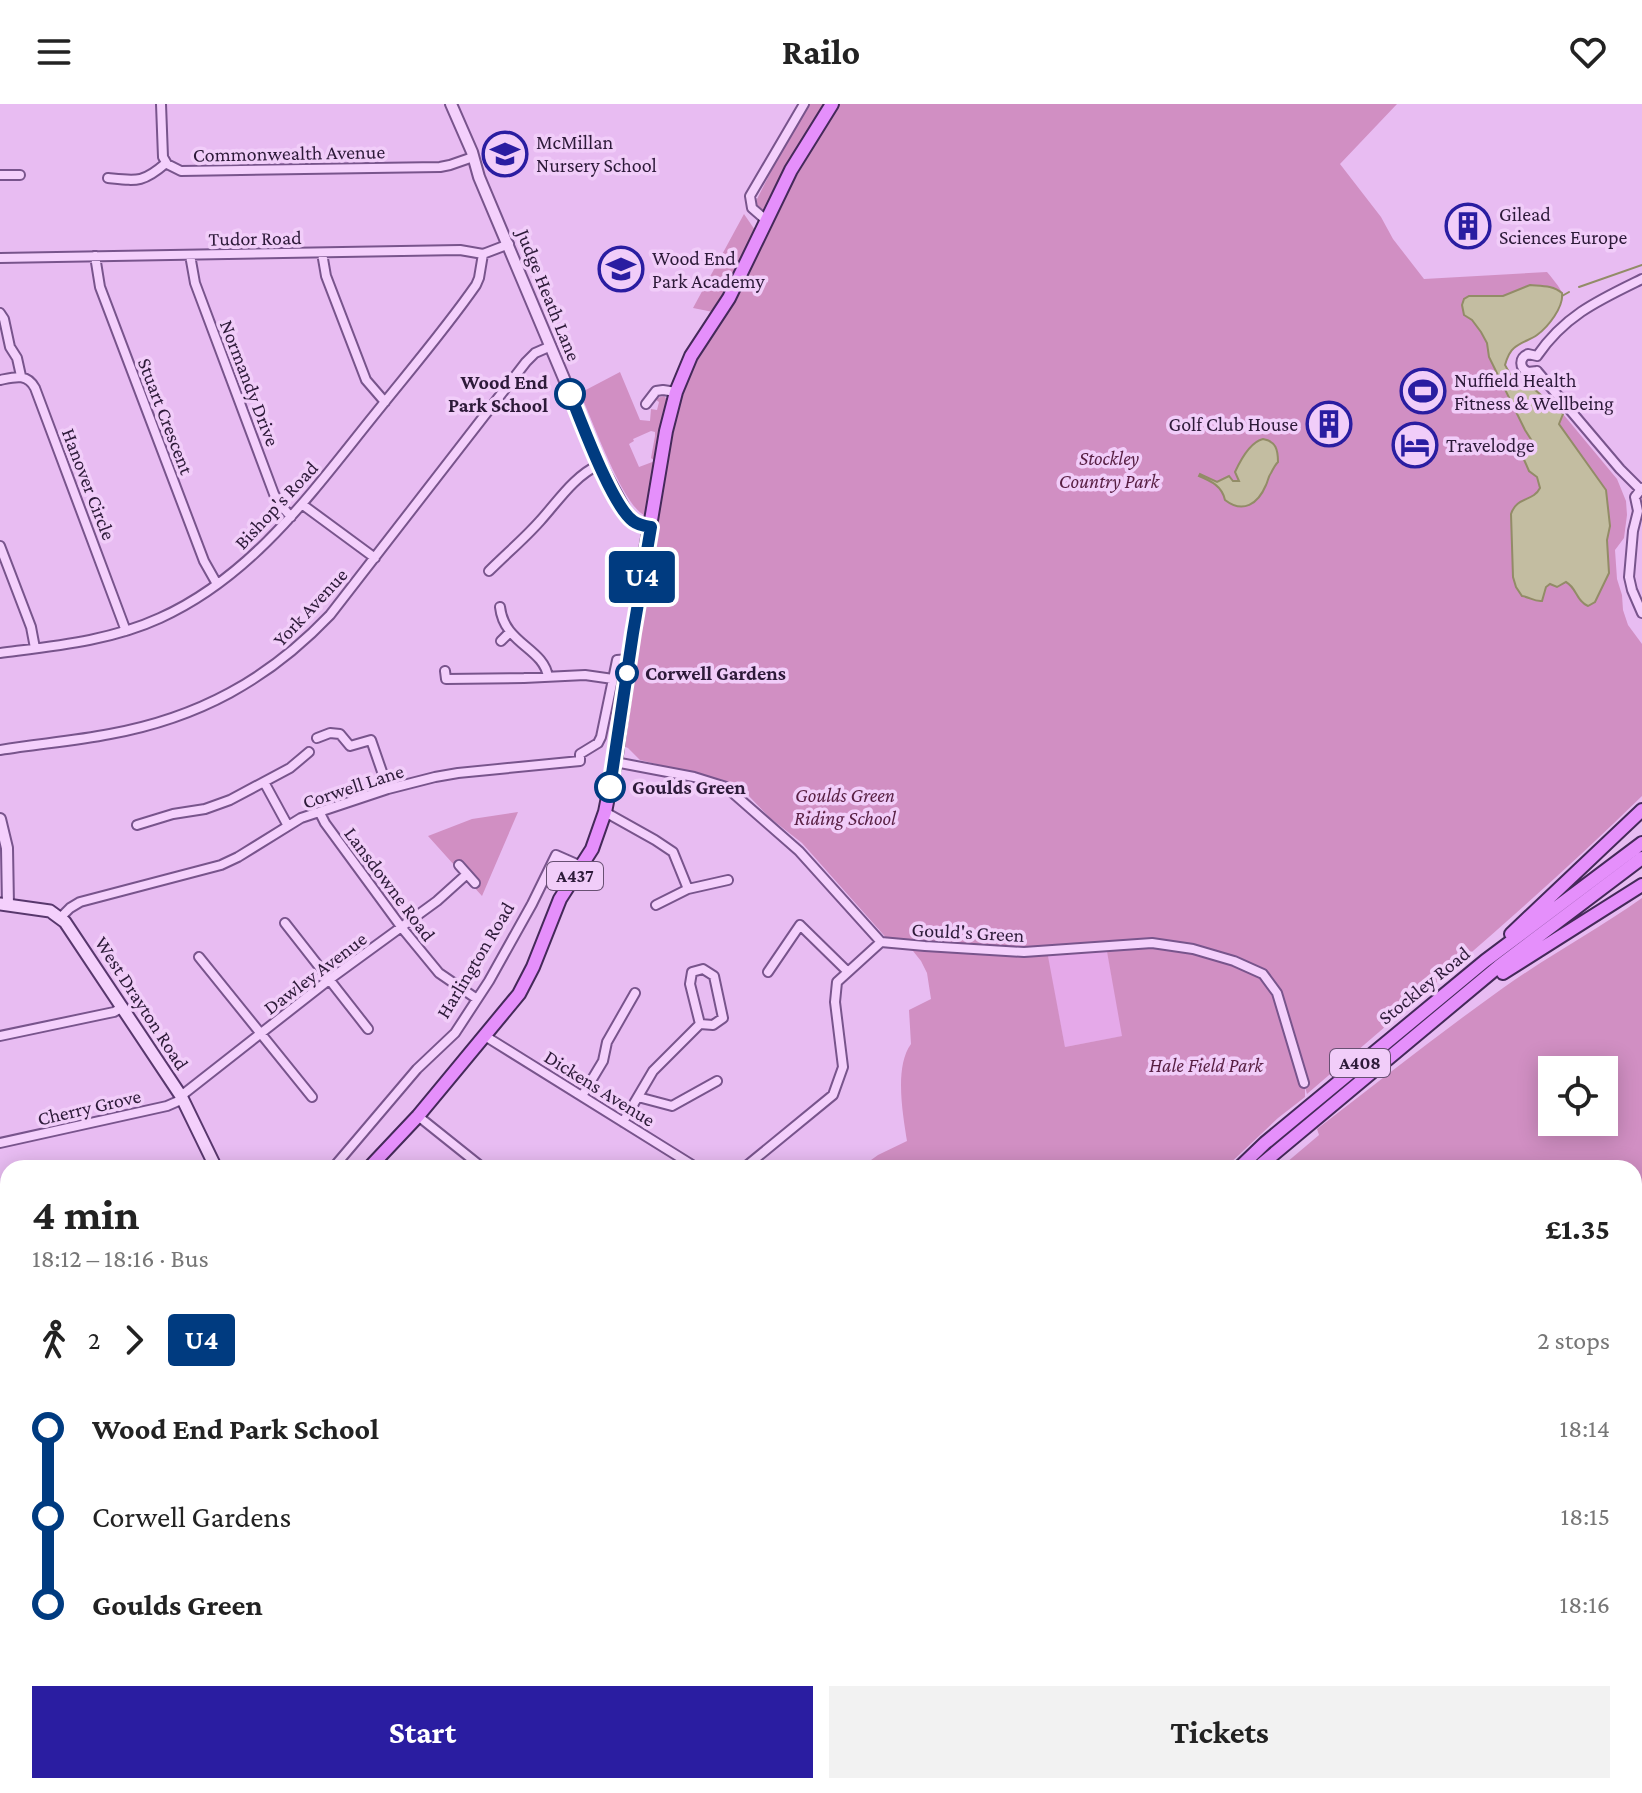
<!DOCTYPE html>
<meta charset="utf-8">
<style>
:root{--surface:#fff;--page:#f2f2f2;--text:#222;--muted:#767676;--accent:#2a1da1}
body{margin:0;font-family:"Crimson Pro",serif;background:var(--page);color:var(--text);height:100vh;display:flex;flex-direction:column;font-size:30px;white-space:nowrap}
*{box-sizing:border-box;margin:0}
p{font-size:26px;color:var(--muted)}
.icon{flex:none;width:44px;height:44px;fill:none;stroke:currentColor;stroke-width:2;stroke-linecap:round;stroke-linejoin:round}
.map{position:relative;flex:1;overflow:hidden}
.drawer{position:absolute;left:0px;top:1056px;width:1642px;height:634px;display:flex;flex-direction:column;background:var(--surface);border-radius:24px 24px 0 0;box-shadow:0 4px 20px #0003}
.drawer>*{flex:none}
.badge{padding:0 16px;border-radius:6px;font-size:28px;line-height:52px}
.buttons{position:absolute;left:1538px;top:952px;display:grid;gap:16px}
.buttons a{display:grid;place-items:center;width:80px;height:80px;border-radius:0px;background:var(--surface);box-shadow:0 4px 20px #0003;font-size:40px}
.map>.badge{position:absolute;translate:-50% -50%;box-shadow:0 0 0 4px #fff}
.legs{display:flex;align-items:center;gap:12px;height:88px;padding:0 32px;font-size:26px}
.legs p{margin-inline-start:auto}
.summary{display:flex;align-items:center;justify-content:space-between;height:136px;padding:0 32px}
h1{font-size:44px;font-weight:700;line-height:60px}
.action{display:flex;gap:16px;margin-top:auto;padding:16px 32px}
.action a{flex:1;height:92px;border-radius:0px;background:var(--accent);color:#fff;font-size:32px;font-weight:700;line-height:92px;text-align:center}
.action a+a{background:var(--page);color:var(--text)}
ul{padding:0 32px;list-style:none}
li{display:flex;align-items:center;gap:28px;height:88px;font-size:30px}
li i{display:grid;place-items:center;width:12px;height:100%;margin:0 10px;background:currentColor}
li i::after{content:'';width:20px;height:20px;margin:-10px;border:6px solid;border-radius:50%;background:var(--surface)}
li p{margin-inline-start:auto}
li:first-child i{background:linear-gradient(#0000 50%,currentColor 0)}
li:last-child i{background:linear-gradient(currentColor 50%,#0000 0)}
header{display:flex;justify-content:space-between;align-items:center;height:104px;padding:0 32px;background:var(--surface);font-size:36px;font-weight:700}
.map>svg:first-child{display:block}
</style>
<header><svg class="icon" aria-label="menu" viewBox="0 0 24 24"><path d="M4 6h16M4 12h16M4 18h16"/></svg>Railo<svg class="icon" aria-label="heart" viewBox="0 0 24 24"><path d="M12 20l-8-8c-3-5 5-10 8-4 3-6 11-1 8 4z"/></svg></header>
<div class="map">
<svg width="1642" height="1689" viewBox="0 0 1642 1689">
<rect width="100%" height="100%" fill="#e8bcf2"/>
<path fill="#e5a9e9" d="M1106 841 1123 932 1065 943 1046 847Z
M239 1682H865L860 1689H248L249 1686Z"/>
<path fill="#d18fc3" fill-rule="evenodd" d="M805 0H831L766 109 758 104 755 99Z
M839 0H1397L1340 60 1381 113 1393 135 1424 175 1547 168C1552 174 1559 182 1562 189 1566 200 1545 225 1537 231 1530 236 1521 238 1514 244 1509 248 1507 254 1505 260L1515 279 1534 285 1543 292 1563 310 1617 375 1626 397 1627 411 1624 434 1615 446 1617 475 1622 491 1623 506 1628 521 1642 540V692C1535 797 1420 892 1307 990L1305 983V993L1278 1014 1225 1064H860L878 1051 907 1037C903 1011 894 963 911 940L909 906 931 895 927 869 921 857 913 847 889 837 802 739 770 714 746 689 725 677 640 656 628 644 617 640 676 288 768 121ZM1106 842 1122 932 1065 943 1047 847Z
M744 110 757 129 735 174 713 208 693 204Z
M620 268 640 316 650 317 651 305 657 306 659 298 655 295 657 294 664 292 669 297 647 408 644 411C622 400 592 315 580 289ZM651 327 655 328V332L651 354 655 357 639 363 629 340 634 337 633 335Z
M518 708 482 792 428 732 472 715Z
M1642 794V1689H1253L1252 1682H1634V1064H1280L1319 1031 1317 1025C1379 977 1440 929 1503 884 1548 852 1597 826 1642 794ZM1604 966V1018H1552V966Z
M30 1682H199L203 1689H28Z"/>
<path fill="#c3bda1" stroke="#928c67" stroke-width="2" d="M1530 181C1541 182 1553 181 1562 189 1564 203 1548 223 1537 231 1530 236 1521 238 1514 244 1509 248 1507 254 1505 261L1515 279 1534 285 1563 310 1559 320 1606 386 1610 422 1607 436 1609 469 1595 498 1588 502C1576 497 1577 484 1566 478L1557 483 1550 480 1546 483 1542 497C1534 498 1530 493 1522 492L1516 483 1513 473 1511 410C1517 392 1533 398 1540 384L1537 373 1529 367 1522 351 1524 346 1531 343 1532 337 1525 326 1489 253 1487 239 1481 228 1472 216 1464 211 1462 201 1464 195 1469 192H1503Z
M1263 335C1276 337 1278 346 1278 358 1275 361 1273 365 1271 369 1268 373 1268 377 1266 381 1258 400 1243 410 1225 396 1222 382 1211 377 1199 372L1200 370 1217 378 1229 372 1233 377H1239L1235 368C1241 355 1250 338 1263 335Z"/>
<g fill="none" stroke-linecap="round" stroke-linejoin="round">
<path stroke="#928c67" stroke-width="2" d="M1579 183 1642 161
M1562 192 1569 188"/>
<g stroke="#78548c" stroke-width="12">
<path id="minor" d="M161 0 163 53 167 60 181 67 440 63 450 61 473 53
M0 71H20
M108 74C137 77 143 79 166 59
M767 117 752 104 750 92 804 0
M322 149 326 172 366 276 385 298
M190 151 195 179 274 390 279 399 291 413
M95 152 100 183 204 457 217 480
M0 154 460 146 483 150 509 140
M0 209 4 215 10 243 17 254 21 272
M1537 252C1565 211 1599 196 1642 175
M1537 267 1620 365 1640 385
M1537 267 1528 268C1519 264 1519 254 1528 250L1537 252
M0 276C15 273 27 269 35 284L126 527
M646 300 656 287 663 286 676 288
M1642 384 1635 393 1638 407 1633 427 1629 473 1632 486 1642 509
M303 401 375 454
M0 442 31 523 35 544
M489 467C506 450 524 435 540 417 559 396 573 373 600 360
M500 503C504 540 544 544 548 573
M501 537 510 528
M0 549C54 542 110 537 160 514 251 473 310 391 371 315 406 271 444 227 476 181L479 174 483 150
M445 567 446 575 524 574 585 571 613 575
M317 634 330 629 340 630 350 642 371 636 388 685
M0 646C37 640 74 637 110 630 198 614 268 576 330 511L526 258 535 249 551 242
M615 658 694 673 726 683 799 747 881 838 925 842 1024 848 1152 839 1193 845 1234 857 1263 870 1277 889 1304 979
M264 678 288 722
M605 708 655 736 673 748 688 785 728 776
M320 709 325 719 402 824 439 869 477 895
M137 721 173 710 205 705 230 696 290 664 309 648
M459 761 475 779
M656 801 688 785
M61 813 70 804 80 798 221 761 238 753 301 714 388 685 435 673 458 669 580 657V650L598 639 601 633 617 556 629 555
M285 819 368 925
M199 853 312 993
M768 868 800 821 848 868
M0 932 114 908 123 903
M485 932 697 1064
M181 992 330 875 437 797 467 770
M582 992 603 957 607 938 635 889
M638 993 672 1002 717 977
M418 1012 483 1064
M623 1018 653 967 700 920 713 921 723 914 714 872 703 865 692 868 690 880 700 920
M0 1039 167 1002 183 995
M333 1064 417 965 455 929 489 877 532 800 556 751 581 762
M744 1064 833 991 843 963 835 898 837 878 881 838
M0 1127 8 1128
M3 1417 8 1409
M0 1484 8 1488
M0 1527 8 1533
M1178 1682 1185 1689"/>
</g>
<g stroke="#78548c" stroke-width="14">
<path id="tertiary" d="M451 0 472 48 479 73 600 360 630 415 638 420 651 423
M0 715 7 744 8 801
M864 1689 869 1682"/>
</g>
<g stroke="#58376d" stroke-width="15">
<path id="secondary" d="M0 800 50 807 65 818 181 992 216 1064"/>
</g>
<g stroke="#442959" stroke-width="16">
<path id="primary" d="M1511 830 1642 706
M1503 869 1642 781
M369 1064 418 1012 519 890 533 863 560 795 592 745 605 708 615 658 629 555 645 452 666 327 676 288 691 252 729 194 791 66 832 0
M1239 1064 1265 1039 1485 857 1642 739
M1257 1064 1499 862 1642 754
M0 1668 8 1648
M1229 1682 1233 1689
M1245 1682 1246 1689
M9 1689 12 1682"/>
</g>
<use href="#minor" stroke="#f4d0fc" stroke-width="8"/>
<use href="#tertiary" stroke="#f4d0fc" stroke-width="10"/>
<use href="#secondary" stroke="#f4d0fc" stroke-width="11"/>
<use href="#primary" stroke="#e58ffb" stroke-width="12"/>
</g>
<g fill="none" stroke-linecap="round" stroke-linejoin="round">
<g stroke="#fff" stroke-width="18">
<path id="line-1" d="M570 290C581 317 612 402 633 417 638 421 645 422 651 423L633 529 610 683"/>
</g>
<use href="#line-1" stroke="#003b80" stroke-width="12"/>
</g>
<defs>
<g id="school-ring" transform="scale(2.3)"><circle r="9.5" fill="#f1cdf9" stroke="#2a1da1" stroke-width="1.5"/><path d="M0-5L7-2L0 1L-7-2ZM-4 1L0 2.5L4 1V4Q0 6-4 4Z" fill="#2a1da1"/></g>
<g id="building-ring" transform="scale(2.3)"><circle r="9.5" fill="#f1cdf9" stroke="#2a1da1" stroke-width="1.5"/><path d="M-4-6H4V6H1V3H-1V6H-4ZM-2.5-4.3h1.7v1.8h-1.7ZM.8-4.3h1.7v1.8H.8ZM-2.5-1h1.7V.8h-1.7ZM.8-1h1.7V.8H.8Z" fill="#2a1da1"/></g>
<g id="stadium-ring" transform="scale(2.3)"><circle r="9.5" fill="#f1cdf9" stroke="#2a1da1" stroke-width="1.5"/><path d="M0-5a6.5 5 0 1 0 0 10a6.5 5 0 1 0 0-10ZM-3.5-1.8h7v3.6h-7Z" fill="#2a1da1"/></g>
<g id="hotel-ring" transform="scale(2.3)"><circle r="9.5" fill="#f1cdf9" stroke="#2a1da1" stroke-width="1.5"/><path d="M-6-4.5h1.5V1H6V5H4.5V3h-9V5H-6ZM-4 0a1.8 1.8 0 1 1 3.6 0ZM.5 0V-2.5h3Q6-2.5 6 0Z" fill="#2a1da1"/></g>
</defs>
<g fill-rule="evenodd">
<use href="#school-ring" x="505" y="50"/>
<use href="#building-ring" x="1468" y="122"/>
<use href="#school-ring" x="621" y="165"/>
<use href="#stadium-ring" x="1423" y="287"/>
<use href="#building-ring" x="1329" y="320"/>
<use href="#hotel-ring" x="1415" y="341"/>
</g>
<g fill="#fff" stroke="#003b80" stroke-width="4">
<circle cx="570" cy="290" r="14"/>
<circle cx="627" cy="569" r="10"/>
<circle cx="610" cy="683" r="14"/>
</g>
<g text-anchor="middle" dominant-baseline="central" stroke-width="7" stroke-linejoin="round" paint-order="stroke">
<g fill="#f1cdf9" stroke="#685073" stroke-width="2">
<rect x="547" y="758" width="56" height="28" rx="6"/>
<rect x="1330" y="945" width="60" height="28" rx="6"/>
</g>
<g font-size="18" font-weight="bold" fill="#2d1a39">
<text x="575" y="772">A437</text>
<text x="1360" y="959">A408</text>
</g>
<g font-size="20" fill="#2d1a39" stroke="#f1cdf9" text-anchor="start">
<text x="536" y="38">McMillan<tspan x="536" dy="23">Nursery School</tspan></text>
<text x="1499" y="110">Gilead<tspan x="1499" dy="23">Sciences Europe</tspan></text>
<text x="652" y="154">Wood End<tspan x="652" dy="23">Park Academy</tspan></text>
<text x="1454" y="276">Nuffield Health<tspan x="1454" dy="23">Fitness &amp; Wellbeing</tspan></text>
<text x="1298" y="320" text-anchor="end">Golf Club House</text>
<text x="1446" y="341">Travelodge</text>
</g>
<g font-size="20" fill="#2d1a39" stroke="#f1cdf9">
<text transform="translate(289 49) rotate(-1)">Commonwealth Avenue</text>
<text transform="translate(255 134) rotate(-1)">Tudor Road</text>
<text transform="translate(549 191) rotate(68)">Judge Heath Lane</text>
<text transform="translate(250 279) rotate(69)">Normandy Drive</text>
<text transform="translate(166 312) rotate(69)">Stuart Crescent</text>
<text transform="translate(89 380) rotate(69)">Hanover Circle</text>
<text transform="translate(276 401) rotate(-47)">Bishop's Road</text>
<text transform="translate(310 503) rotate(-47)">York Avenue</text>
<text transform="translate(353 682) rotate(-18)">Corwell Lane</text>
<text transform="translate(390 780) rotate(53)">Lansdowne Road</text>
<text transform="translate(968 828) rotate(3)">Gould's Green</text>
<text transform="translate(475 856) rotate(-59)">Harlington Road</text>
<text transform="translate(315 869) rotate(-37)">Dawley Avenue</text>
<text transform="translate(1424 881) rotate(-39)">Stockley Road</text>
<text transform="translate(142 899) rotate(57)">West Drayton Road</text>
<text transform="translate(600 984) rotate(32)">Dickens Avenue</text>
<text transform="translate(89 1003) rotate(-13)">Cherry Grove</text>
</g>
<g font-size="20" font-weight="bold" fill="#2d1a39" stroke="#f1cdf9" text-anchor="start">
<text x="548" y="278" text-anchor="end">Wood End<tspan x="548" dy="23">Park School</tspan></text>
<text x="645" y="569">Corwell Gardens</text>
<text x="632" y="683">Goulds Green</text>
</g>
<g font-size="20" font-style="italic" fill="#581f43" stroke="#f1cdf9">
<text x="1109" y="354">Stockley<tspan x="1109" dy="23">Country Park</tspan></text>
<text x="845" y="691">Goulds Green<tspan x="845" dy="23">Riding School</tspan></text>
<text x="1206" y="961">Hale Field Park</text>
</g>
</g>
</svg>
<div class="buttons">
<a><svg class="icon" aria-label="locate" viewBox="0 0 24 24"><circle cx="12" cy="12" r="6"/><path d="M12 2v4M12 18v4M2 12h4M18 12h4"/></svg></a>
</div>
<b class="badge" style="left:642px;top:473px;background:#003b80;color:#fff">U4</b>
<section class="drawer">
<div class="summary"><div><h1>4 min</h1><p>18:12 – 18:16 · Bus</p></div><b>£1.35</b></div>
<div class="legs"><svg class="icon" aria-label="walk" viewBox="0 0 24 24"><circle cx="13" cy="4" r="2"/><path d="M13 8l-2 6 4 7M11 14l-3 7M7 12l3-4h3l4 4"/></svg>2<svg class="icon" aria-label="forward" viewBox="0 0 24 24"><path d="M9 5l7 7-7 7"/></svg><b class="badge" style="background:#003b80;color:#fff">U4</b><p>2 stops</p></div>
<ul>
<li><i style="color:#003b80"></i><b>Wood End Park School</b><p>18:14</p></li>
<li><i style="color:#003b80"></i><span>Corwell Gardens</span><p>18:15</p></li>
<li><i style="color:#003b80"></i><b>Goulds Green</b><p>18:16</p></li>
</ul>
<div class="action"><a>Start</a><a>Tickets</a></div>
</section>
</div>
